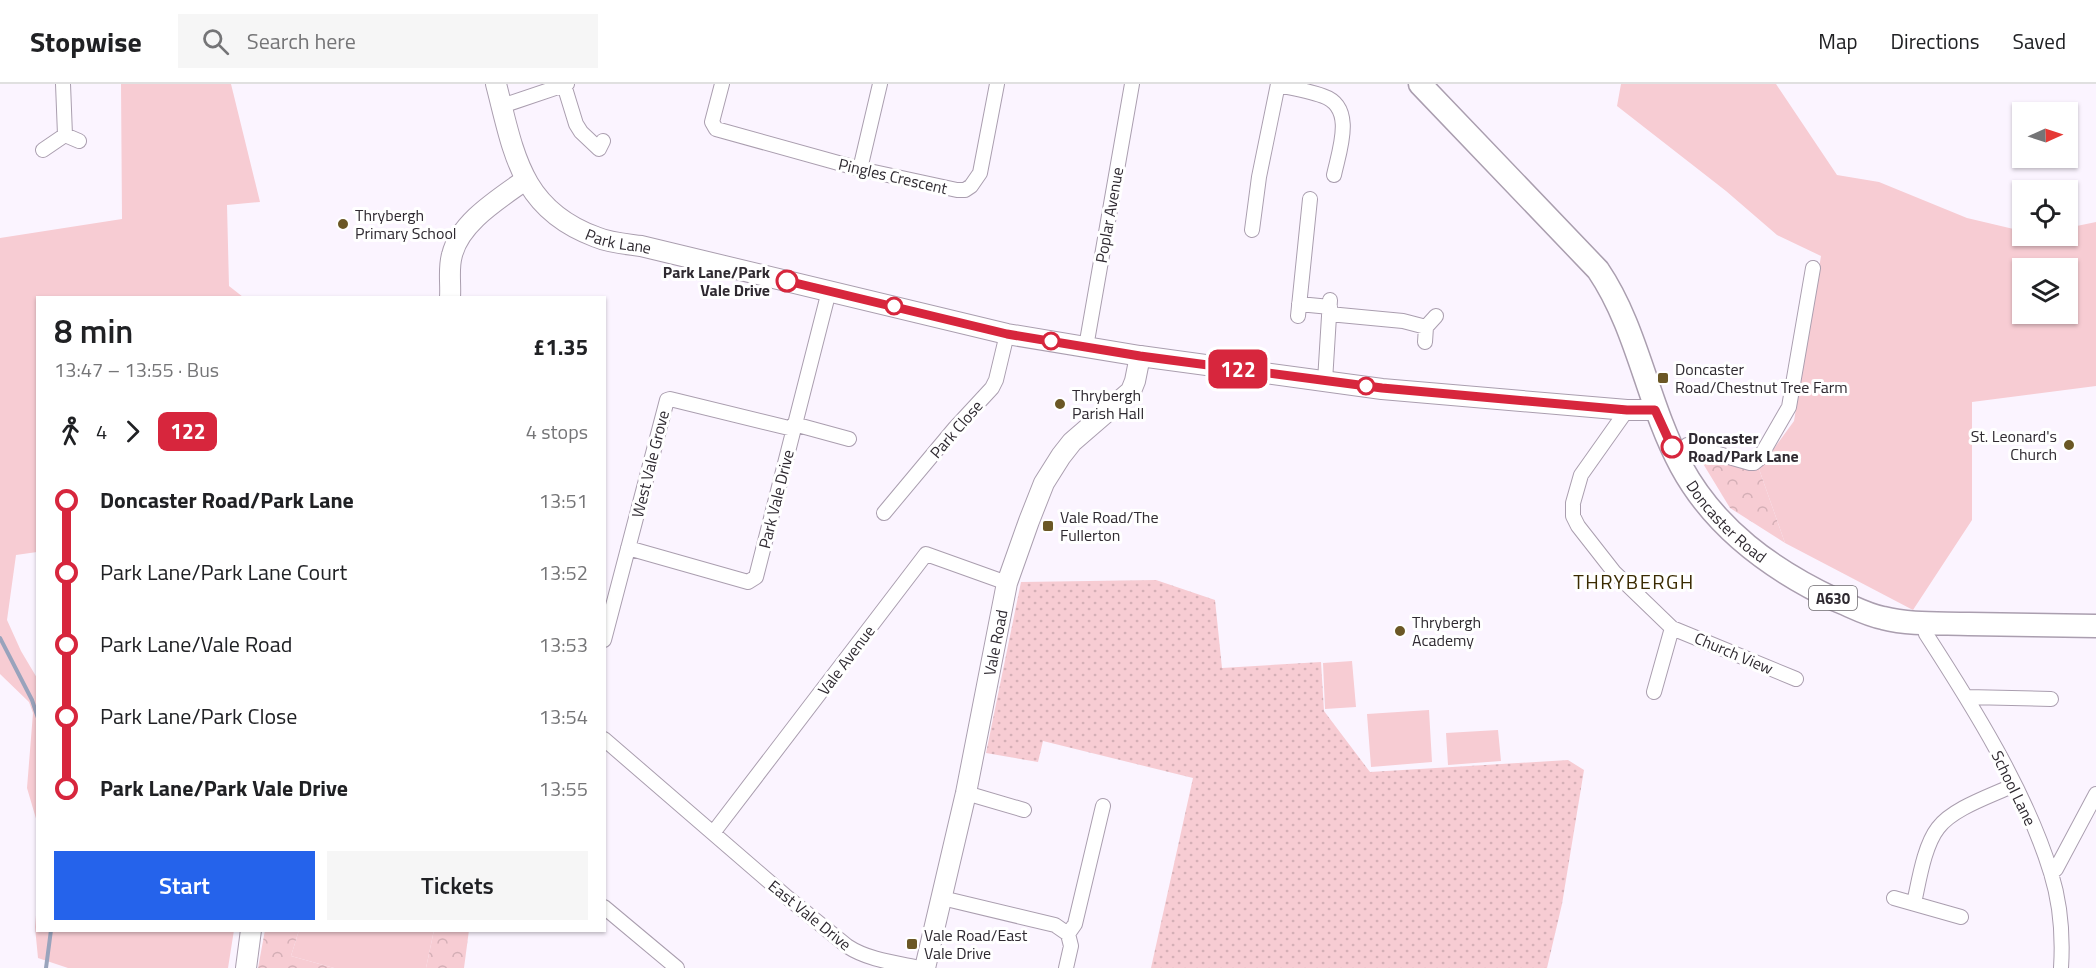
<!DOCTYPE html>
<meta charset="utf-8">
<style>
:root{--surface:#fff;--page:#f6f6f6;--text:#202124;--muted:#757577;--line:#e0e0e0;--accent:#2563eb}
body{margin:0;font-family:"Titillium Web",sans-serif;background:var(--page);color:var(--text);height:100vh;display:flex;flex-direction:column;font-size:22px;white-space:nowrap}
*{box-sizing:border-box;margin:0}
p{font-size:20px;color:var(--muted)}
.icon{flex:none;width:33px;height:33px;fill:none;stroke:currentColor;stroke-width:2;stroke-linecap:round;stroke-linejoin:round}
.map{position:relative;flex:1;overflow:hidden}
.panel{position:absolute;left:36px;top:212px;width:570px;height:636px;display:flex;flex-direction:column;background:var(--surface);border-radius:0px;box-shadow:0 2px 4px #0004}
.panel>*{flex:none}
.badge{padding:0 12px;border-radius:9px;font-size:21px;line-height:39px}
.needle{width:39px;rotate:87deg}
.buttons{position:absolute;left:2012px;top:18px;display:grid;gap:12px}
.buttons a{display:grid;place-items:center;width:66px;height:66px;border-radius:0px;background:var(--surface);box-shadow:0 2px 4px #0004;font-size:30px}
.map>.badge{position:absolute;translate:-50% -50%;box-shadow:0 0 0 3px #fff}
.legs{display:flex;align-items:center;gap:9px;height:66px;padding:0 18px;font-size:20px}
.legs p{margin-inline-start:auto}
.headline{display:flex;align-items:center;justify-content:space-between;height:102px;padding:0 18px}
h1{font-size:33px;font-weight:600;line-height:45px}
.primary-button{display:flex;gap:12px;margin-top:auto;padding:12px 18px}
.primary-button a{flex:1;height:69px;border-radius:0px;background:var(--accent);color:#fff;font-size:24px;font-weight:600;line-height:69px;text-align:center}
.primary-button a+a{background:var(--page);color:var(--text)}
ul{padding:0 18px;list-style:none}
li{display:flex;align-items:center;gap:21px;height:72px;font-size:22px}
li i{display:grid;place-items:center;width:9px;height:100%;margin:0 8px;background:currentColor}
li i::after{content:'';width:15px;height:15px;margin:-8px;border:4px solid;border-radius:50%;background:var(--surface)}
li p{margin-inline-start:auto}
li:first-child i{background:linear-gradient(#0000 50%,currentColor 0)}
li:last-child i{background:linear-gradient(currentColor 50%,#0000 0)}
header{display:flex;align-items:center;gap:36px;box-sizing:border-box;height:84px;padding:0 30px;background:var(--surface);border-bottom:2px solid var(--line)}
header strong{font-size:28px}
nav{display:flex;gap:33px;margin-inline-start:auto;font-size:21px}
.search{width:420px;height:54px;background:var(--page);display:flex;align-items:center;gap:15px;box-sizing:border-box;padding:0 21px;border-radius:0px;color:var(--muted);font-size:22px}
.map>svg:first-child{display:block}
</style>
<header>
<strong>Stopwise</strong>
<div class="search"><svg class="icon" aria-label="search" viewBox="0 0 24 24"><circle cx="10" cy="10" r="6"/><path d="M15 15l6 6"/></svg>Search here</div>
<nav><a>Map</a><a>Directions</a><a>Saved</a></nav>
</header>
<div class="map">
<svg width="2096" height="884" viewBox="0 0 2096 884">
<defs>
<pattern id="forest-crowns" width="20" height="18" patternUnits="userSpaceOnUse" patternTransform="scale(1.5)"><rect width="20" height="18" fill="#f7ccd3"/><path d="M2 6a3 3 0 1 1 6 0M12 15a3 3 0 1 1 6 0" fill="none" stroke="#d4afb6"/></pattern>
<pattern id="park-dots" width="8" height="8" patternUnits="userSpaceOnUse" patternTransform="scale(1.5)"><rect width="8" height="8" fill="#f7ccd3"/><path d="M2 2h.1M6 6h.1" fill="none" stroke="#d4afb6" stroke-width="1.8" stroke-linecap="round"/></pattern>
</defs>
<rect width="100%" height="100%" fill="#fbf4ff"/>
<path fill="#f7ccd3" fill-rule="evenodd" d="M121 0H231L260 118 227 121 229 202 243 213H38L37 468 16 471 7 536 21 567 37 594V738L27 704 33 629 29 618 0 590V154L122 135Z
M1621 0H1776L1837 91 1879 98 1967 134 2022 147V152H2067V144L2096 138V302L1972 318V436L1913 526 1785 459 1759 385 1794 337 1821 172 1777 151 1726 107 1617 22ZM2022 184H2067V230H2022Z
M1352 577 1356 623 1325 625 1323 579Z
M1429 626 1432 678 1371 683 1367 630Z
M1498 646 1501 677 1448 681 1446 649Z
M37 819 38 846H234L228 884H68L38 874 35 843Z
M299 846H434L426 884H334L291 872Z"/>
<path fill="url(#forest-crowns)" d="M1699 373 1759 385 1785 459 1730 424Z
M265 846H299L291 872 334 884H258Z
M434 846H469L464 884H426Z"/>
<path fill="url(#park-dots)" d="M1156 496 1215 516 1222 584 1321 578 1324 627 1370 688 1568 676 1584 686 1562 820 1547 884H1151L1193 694 1043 657 1038 678 986 669 1021 498Z"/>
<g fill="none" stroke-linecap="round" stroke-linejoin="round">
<path stroke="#99a3bc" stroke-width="4" d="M0 554 32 616 38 634
M46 884 51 846"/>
<g stroke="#aa9eaf" stroke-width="16">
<path id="street" d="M63 0 65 51
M722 0 712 38 716 45 860 85 957 106H965L971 102 980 89 997 0
M564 1 576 40 581 48 599 65 603 57
M1278 1C1293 4 1309 7 1323 12 1356 23 1339 67 1334 91
M502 22 567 0
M43 66 65 51 79 57
M860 85 880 0
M1252 146 1259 93 1278 0
M1299 220 1330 223
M1329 230 1403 237 1426 243
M1298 232 1310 115
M1425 258 1426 243 1436 232
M1086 263 1132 0
M1325 297 1330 216
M1627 326 1581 391 1573 419V432L1578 442 1614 488 1672 544 1654 608
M794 340 849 355
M1687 361 1750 379H1754L1759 375 1789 323 1813 184
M884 429 955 344 992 304 996 296 1007 250
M628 464 748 498 756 493 829 207
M1923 539 1926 550C1972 621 2026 707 2051 789 2060 818 2063 853 2061 884
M1672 544 1796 595
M604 556 667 316 670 315 793 345
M1967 613 2051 615
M604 655 788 814 847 862C868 876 896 879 920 884
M966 709 1024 726
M713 749 926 470 1007 499
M2051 789 2056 785 2096 710
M942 814 1055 841 1068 850
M1894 814 1961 833
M1914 819C1919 797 1924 762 1938 744 1953 724 1991 712 2014 701
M604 823 677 884
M1066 884 1071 862 1068 850 1075 840 1103 722"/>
</g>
<g stroke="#aa9eaf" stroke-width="22">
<g id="secondary">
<path id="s1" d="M496 0C514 69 520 125 596 153 610 159 627 160 641 162L1007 250 1140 272 1382 305 1627 326H1655"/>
<path d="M450 213C451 200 448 184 452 171 460 138 499 115 525 96"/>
<path d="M246 884 251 846"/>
<path id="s2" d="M925 884 966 709 1007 499 1029 437 1044 399 1061 372 1072 358 1131 307 1135 297 1140 272"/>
</g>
</g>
<g stroke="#aa9eaf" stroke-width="25">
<g id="primary">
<path id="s3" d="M1420 0 1598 186C1638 245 1647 319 1681 382 1715 445 1772 486 1836 516 1851 522 1867 531 1883 534 1911 541 1940 539 1969 540 2011 541 2054 541 2096 542"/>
</g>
</g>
<use href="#street" stroke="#fff" stroke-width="14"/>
<use href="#secondary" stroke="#fff" stroke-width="20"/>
<use href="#primary" stroke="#fff" stroke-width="22"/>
</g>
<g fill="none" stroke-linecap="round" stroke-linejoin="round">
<g stroke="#fff" stroke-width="14">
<path id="line-1" d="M787 197 1007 250 1140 272 1382 304 1627 326H1655L1672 363"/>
</g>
<use href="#line-1" stroke="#d7263d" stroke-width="9"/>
</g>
<g fill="#6b5725" stroke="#fff" stroke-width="2">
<circle cx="343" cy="140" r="6"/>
<rect x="1657" y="288" width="12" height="12" rx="3"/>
<circle cx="1060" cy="320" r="6"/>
<circle cx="2069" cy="361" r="6"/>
<rect x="1042" y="436" width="12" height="12" rx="3"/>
<circle cx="1400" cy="547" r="6"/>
<rect x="906" y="854" width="12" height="12" rx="3"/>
</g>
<g fill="#fff" stroke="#d7263d" stroke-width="3">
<circle cx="787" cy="197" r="10"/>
<circle cx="894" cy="222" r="8"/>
<circle cx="1051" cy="257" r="8"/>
<circle cx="1366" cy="302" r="8"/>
<circle cx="1672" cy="363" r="10"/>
</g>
<g text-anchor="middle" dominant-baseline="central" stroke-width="6" stroke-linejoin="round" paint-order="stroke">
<rect fill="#fff" stroke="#6d6a6f" stroke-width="1.5" x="1809" y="502" width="48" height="24" rx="4.5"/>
<g font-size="15" font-weight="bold" fill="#2f2a31">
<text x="1833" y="514">A630</text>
</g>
<g font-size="16" fill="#2f2a31" stroke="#fff">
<text transform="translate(893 92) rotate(13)">Pingles Crescent</text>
<text transform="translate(1109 131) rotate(-80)">Poplar Avenue</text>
<text stroke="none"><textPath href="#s1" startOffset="216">Park Lane</textPath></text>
<text transform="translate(956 345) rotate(-49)">Park Close</text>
<text transform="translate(650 380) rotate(-76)">West Vale Grove</text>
<text transform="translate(776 415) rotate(-76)">Park Vale Drive</text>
<text stroke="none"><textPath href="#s3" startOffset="543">Doncaster Road</textPath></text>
<text stroke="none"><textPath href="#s2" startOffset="333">Vale Road</textPath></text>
<text transform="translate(1734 569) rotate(23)">Church View</text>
<text transform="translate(846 576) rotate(-53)">Vale Avenue</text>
<text transform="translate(2014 704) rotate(64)">School Lane</text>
<text transform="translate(810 831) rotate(39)">East Vale Drive</text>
</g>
<g font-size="16" fill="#2f2a31" stroke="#fff" text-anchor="start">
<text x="355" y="131">Thrybergh<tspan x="355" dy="18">Primary School</tspan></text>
<text x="1675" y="285">Doncaster<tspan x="1675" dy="18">Road/Chestnut Tree Farm</tspan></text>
<text x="1072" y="311">Thrybergh<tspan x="1072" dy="18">Parish Hall</tspan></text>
<text x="2057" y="352" text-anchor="end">St. Leonard's<tspan x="2057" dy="18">Church</tspan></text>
<text x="1060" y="433">Vale Road/The<tspan x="1060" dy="18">Fullerton</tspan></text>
<text x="1412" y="538">Thrybergh<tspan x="1412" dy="18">Academy</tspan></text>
<text x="924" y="851">Vale Road/East<tspan x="924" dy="18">Vale Drive</tspan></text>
</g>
<g font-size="16" font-weight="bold" fill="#2f2a31" stroke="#fff" text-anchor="end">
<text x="770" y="188">Park Lane/Park<tspan x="770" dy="18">Vale Drive</tspan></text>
<text x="1688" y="354" text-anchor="start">Doncaster<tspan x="1688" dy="18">Road/Park Lane</tspan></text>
</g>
<g font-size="20" letter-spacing="1.5" fill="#3a2a01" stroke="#fff">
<text x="1634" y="497">THRYBERGH</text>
</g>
</g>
</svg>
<div class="buttons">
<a><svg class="needle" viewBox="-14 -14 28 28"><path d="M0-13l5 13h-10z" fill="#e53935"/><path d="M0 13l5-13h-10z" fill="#757577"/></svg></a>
<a><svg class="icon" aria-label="locate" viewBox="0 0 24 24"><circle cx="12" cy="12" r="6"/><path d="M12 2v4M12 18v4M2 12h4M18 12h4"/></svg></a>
<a><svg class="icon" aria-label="layers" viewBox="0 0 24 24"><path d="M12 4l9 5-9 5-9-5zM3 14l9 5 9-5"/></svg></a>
</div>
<b class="badge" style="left:1238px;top:285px;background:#d7263d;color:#fff">122</b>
<section class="panel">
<div class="headline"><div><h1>8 min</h1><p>13:47 – 13:55 · Bus</p></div><b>£1.35</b></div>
<div class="legs"><svg class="icon" aria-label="walk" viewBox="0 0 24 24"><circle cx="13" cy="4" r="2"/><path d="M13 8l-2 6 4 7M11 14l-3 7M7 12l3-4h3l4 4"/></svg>4<svg class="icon" aria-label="forward" viewBox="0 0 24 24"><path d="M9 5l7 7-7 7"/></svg><b class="badge" style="background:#d7263d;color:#fff">122</b><p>4 stops</p></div>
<ul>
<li><i style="color:#d7263d"></i><b>Doncaster Road/Park Lane</b><p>13:51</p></li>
<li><i style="color:#d7263d"></i><span>Park Lane/Park Lane Court</span><p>13:52</p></li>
<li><i style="color:#d7263d"></i><span>Park Lane/Vale Road</span><p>13:53</p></li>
<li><i style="color:#d7263d"></i><span>Park Lane/Park Close</span><p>13:54</p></li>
<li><i style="color:#d7263d"></i><b>Park Lane/Park Vale Drive</b><p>13:55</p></li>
</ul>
<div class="primary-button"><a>Start</a><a>Tickets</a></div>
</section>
</div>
